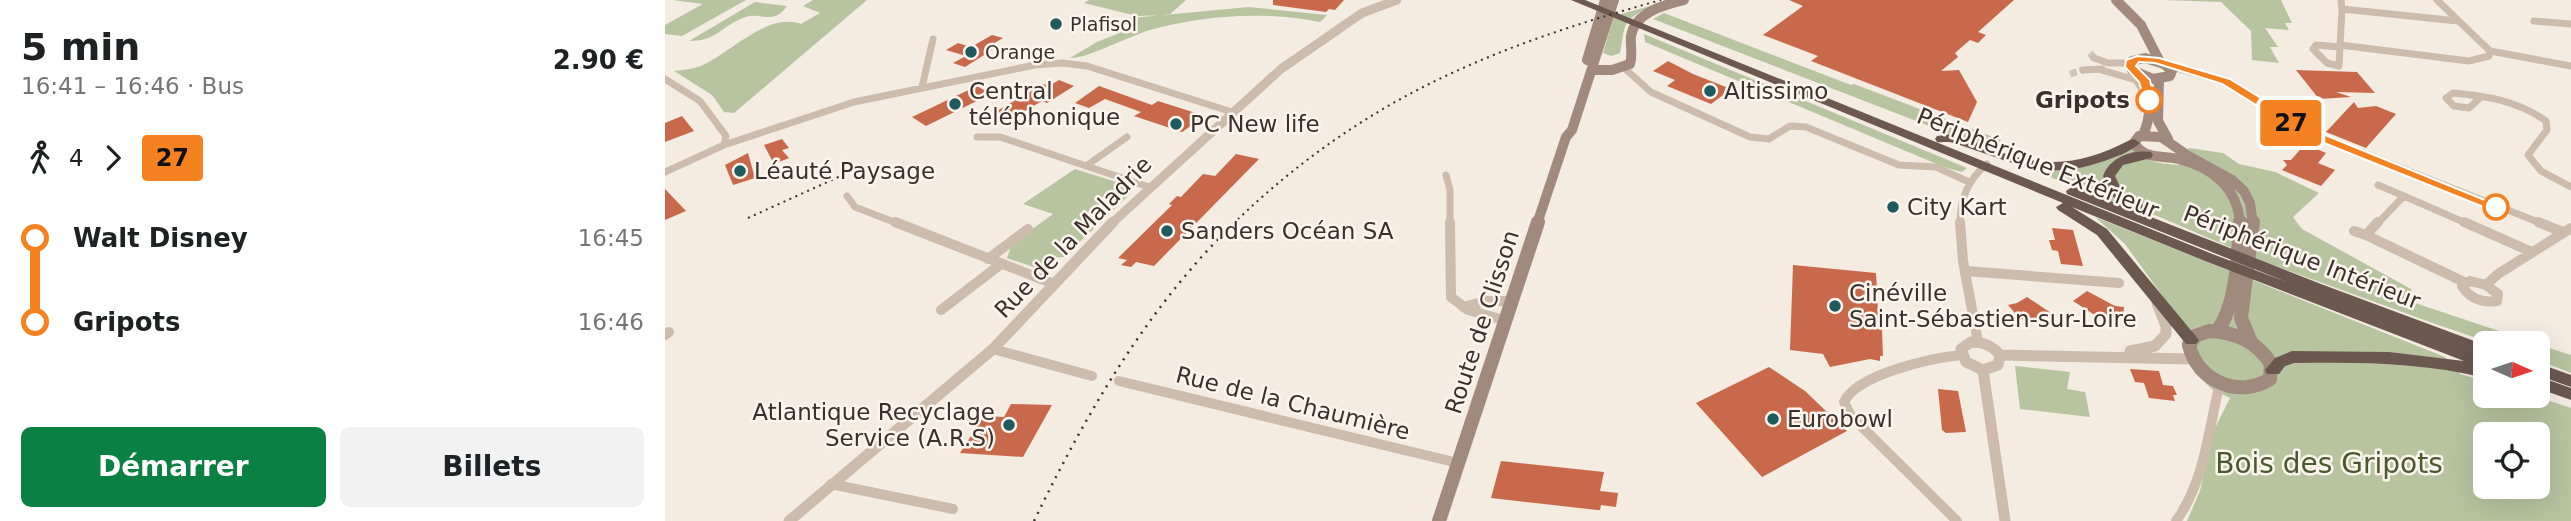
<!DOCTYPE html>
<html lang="fr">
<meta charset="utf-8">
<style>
:root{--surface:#fff;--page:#f2f2f2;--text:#202124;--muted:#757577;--accent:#0b8043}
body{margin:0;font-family:"DejaVu Sans",sans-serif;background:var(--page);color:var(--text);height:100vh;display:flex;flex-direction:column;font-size:26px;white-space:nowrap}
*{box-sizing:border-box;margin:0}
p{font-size:23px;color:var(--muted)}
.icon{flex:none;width:38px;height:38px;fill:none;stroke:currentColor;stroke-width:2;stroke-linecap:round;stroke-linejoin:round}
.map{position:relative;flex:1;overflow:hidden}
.details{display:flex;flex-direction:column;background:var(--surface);width:665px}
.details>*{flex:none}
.badge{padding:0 14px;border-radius:5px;font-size:24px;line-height:46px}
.needle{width:46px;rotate:93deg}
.controls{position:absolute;left:1808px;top:331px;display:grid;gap:14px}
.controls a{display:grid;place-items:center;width:77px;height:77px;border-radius:10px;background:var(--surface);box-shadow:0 7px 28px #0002;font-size:35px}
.map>.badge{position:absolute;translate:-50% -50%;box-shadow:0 0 0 4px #fff}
.legs{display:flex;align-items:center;gap:10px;height:77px;padding:0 21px;font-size:23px}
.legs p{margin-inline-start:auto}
.head{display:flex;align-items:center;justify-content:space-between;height:119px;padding:0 21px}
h1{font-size:38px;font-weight:600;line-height:52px}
.button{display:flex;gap:14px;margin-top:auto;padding:14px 21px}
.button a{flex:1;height:80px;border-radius:10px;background:var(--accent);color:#fff;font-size:28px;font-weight:600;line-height:80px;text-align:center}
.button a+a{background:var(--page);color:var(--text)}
ul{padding:0 21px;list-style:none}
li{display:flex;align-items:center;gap:24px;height:84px;font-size:26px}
li i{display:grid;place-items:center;width:10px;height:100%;margin:0 9px;background:currentColor}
li i::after{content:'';width:18px;height:18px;margin:-9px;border:5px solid;border-radius:50%;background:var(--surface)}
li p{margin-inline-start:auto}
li:first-child i{background:linear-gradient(#0000 50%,currentColor 0)}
li:last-child i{background:linear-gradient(currentColor 50%,#0000 0)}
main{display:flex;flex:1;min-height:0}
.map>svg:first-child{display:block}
</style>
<main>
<section class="details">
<div class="head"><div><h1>5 min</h1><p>16:41 – 16:46 · Bus</p></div><b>2.90 €</b></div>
<div class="legs"><svg class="icon" aria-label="walk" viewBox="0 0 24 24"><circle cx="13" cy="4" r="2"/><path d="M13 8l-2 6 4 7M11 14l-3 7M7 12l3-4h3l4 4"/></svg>4<svg class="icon" aria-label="forward" viewBox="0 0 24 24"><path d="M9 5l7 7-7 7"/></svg><b class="badge" style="background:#f58220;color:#111">27</b></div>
<ul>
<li><i style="color:#f58220"></i><b>Walt Disney</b><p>16:45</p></li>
<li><i style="color:#f58220"></i><b>Gripots</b><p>16:46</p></li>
</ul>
<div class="button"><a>Démarrer</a><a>Billets</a></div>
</section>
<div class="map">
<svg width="1906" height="521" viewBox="0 0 1906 521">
<rect width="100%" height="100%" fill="#f4ebe1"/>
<path fill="#b8c4a0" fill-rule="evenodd" d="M8 0H81L17 36 0 34V25L38 4Z
M148 0H202L69 113 59 112 47 95 9 71C18 70 28 69 36 66 67 52 102 12 136 24L155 13 138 6Z
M424 0H521L504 15 472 16 419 3Z
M1498 0H1616L1627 23H1620L1624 30 1600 28 1613 47H1605L1614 63 1587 60 1586 31 1556 2Z
M90 2 122 6C107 27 95 10 78 18 55 27 52 41 24 41Z
M989 5C956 21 961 21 955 53L946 56 938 53 949 16Z
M584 7 662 15 655 22C599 11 539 15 485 30 467 35 418 60 405 58L432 42 472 26 459 24 466 18Z
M999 13 1186 85 1189 84 1336 140 1326 150 988 19Z
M979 34 1302 168 1297 172 1279 167 980 42Z
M1462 143C1481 162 1488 163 1515 165L1524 148 1558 153 1574 164 1610 172 1654 193 1628 217 1637 229 1746 289 1750 303 1870 343H1827L1773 325 1597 261 1483 212 1460 207 1370 171 1373 166 1412 164Z
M410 169 464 186 465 194 399 257 382 258 374 269 342 258 347 244 388 214 358 204Z
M1430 217 1780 357 1795 374 1820 381V396H1870L1906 408V521H1522L1535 491 1548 432 1565 398 1548 390 1530 373 1517 345 1518 335 1512 316 1460 244ZM1820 434H1872V486H1820Z
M1872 344 1906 355V373L1873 360Z
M1350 366 1405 372 1402 389 1420 392 1425 417 1355 409Z"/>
<path fill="#c8694b" d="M608 0H679L670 10 664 9 661 12 608 5Z
M1124 0H1349L1313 32 1321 35 1313 43 1305 40 1290 53 1293 57 1276 71 1294 70 1312 102 1303 122 1146 61 1153 56 1098 35 1138 6Z
M327 35 338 38 321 48 327 50 300 67 288 63 301 56 281 50 293 43 306 47Z
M1003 61 1028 74 1066 89 1046 104 1002 86 1010 80 988 71Z
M1631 70 1692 72 1710 93 1671 92 1686 97 1654 99Z
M394 80 409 86 382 103 377 101 346 119 330 112 379 84 384 86Z
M312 86 326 94 261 126 247 117Z
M434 86 487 105 493 101 540 116 517 132 469 116 476 112 440 99 424 108 410 103Z
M1689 102 1693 108 1711 106 1731 114 1701 148 1661 132Z
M17 116 29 131 0 142V123Z
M117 139 124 148 117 150 124 158 109 164 99 145Z
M1640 144 1661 153 1653 163 1670 170 1656 186 1617 170 1622 165 1618 160H1626Z
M83 153 90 178 68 185 60 165Z
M571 154 594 159 489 266 471 262 466 267 456 265 462 260 453 258 507 205 504 204 512 196 516 197 538 174 550 176Z
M0 189 21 211 0 220Z
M1387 228 1408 230 1418 266 1396 264 1393 251 1387 250 1384 240H1390Z
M1128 265 1211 273 1214 329 1217 330 1218 356H1215V361L1205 359 1165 367 1158 354 1125 350Z
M1422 291 1450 306 1459 307 1458 319 1446 316 1439 321 1408 301Z
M1362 297 1386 313 1371 321 1355 319 1343 305 1352 303Z
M1104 367 1140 391 1182 431 1097 477 1031 403Z
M1465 369 1494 371 1498 385 1508 386 1512 395H1508L1510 401 1484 398 1479 383 1470 382Z
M1273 389 1293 391 1301 432 1281 433 1277 430Z
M346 404 387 405 358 457 295 453 319 416 339 417Z
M836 461 939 472 935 491 953 493 951 507 936 505 935 510H932L826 498Z"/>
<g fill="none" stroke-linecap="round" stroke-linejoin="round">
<path stroke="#cfc6bd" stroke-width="7" stroke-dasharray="7 3.5" stroke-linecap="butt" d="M1425 53 1429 58
M1405 74 1418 70"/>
<path stroke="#cdbbac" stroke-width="7" d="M1772 0 1825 51
M1677 9 1793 21
M1869 21 1906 24
M1675 45 1804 61 1824 56 1825 51
M1675 47 1651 45 1648 49 1662 63 1674 66 1677 9 1676 0
M1825 51 1906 66
M1429 58 1443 63H1465
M1503 66 1561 82 1644 132 1878 224
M958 67 986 92 1085 137 1104 139 1125 126 1141 127 1234 165 1271 167 1304 182
M1433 69 1471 80 1479 92
M1418 70 1437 69
M0 79 35 101 61 136 59 145
M257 87 268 39
M1816 97 1804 108 1789 106 1781 98 1788 93C1822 96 1853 101 1881 121L1882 130 1863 155 1876 171 1906 187
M312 137H335L484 187
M421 166 462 137
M0 172 59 145 189 102 370 65 397 63 422 66 567 112
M781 175 785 190V224
M1713 185 1739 196
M182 196 190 207 234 224
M1295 224C1295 198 1303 180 1322 164
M1712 224 1739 196 1803 224"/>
<path stroke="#cdbbac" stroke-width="10" d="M230 222 389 284
M785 222 786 297 803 310 839 320
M1295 222 1298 261 1313 342
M1713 222 1701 235 1799 282
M1799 222 1867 252
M1873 222 1898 232
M1689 231 1701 235
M323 259 363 229
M1301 271 1454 283
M1805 281 1821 285 1833 294 1832 301C1817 303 1805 299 1797 286Z
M1821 285 1833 274 1906 228
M798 307 821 301H845
M276 310 336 264
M0 335 4 332
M328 349 427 376
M454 381 793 463
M166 484 288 509
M1292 521 1186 416 1179 402C1192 374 1267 358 1296 355
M1511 521C1538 484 1543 435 1553 391L1558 383"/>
<path stroke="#cdbbac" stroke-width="9" d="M446 224 616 69 697 13 732 0"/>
<path stroke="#cdbbac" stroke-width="11" d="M1306 342C1318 342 1327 345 1335 355L1333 365 1318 370 1301 362 1296 349Z
M1465 351 1490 346 1501 334V326L1492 303
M1335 355 1527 359
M1318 370 1340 521
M124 521 328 349 448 222"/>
<path stroke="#a18a7d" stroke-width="10" d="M1451 0 1476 25 1495 62
M1480 58 1499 64 1507 71 1505 76 1488 79 1467 70V61Z
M922 60 940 0
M928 70H947L965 64C968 54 965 46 966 36 970 12 999 5 1019 0
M1475 75C1486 94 1487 115 1478 135
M1494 79 1493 121 1503 139
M872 224 901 137 907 130 949 0
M1575 224C1573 188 1547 167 1513 159 1495 155 1480 160 1469 143L1474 136 1496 137 1525 157 1567 180 1579 191 1585 203 1588 224"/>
<path stroke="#a18a7d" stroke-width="14" d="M1544 331C1570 332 1592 341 1606 364L1605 379C1574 399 1532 381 1524 345L1530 336Z
M1552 331C1572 305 1573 255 1575 222
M1586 342 1576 318 1588 222
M774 521 873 222"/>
<path fill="#6c584f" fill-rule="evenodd" d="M906 0H920L1550 255 1624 283 1402 194 1401 191 1407 187 1412 188 1468 210 1447 196 1438 176C1445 157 1467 149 1486 152L1488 155 1486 158 1458 165 1450 176 1457 191 1487 211 1489 214 1486 217 1656 284 1820 345V357L1817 356 1820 357V378C1757 362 1693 362 1629 363L1620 366 1614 374H1602L1600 370 1610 358 1627 351 1724 352 1799 361 1540 261 1407 207 1442 229 1534 340 1531 344H1521L1432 235 1393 210 1391 207 1398 203Z
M1286 134C1304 139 1320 148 1338 153 1387 169 1420 163 1465 140L1469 139 1475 143C1465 152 1449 158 1436 162 1375 183 1343 159 1288 143 1283 141 1277 143 1272 142L1270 139 1272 136Z
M1872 363 1906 375V387L1872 375Z
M1872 376 1906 388V400L1872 388Z"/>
<path stroke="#3b302b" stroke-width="2" stroke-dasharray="2 4.5" stroke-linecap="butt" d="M83 218 189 170
M568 224C697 99 826 47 996 0"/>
<path stroke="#3b302b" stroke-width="2.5" stroke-dasharray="2 6" stroke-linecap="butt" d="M369 521C422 412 482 308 570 222"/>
</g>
<path fill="#f58220" stroke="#fff" stroke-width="2" d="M1472 56 1494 58 1565 79 1648 130 1837 207 1831 211 1826 210 1639 135 1557 84 1490 63 1474 62 1471 66 1485 80 1489 100 1480 102 1474 82 1460 67 1461 60Z"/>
<g fill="#1f5a5e" stroke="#fbf5ee" stroke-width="2.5">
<circle cx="391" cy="24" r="7"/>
<circle cx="306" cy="52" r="7"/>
<circle cx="1045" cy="91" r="7"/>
<circle cx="290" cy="104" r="7"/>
<circle cx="511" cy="124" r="7"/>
<circle cx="75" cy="171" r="7"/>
<circle cx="1228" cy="207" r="7"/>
<circle cx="502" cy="231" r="7"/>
<circle cx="1170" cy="306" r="7"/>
<circle cx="1108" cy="419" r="7"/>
<circle cx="344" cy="425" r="7"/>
</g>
<g fill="#fff" stroke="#f58220" stroke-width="3.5">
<circle cx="1484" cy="100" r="12"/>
<circle cx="1831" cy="207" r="12"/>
</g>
<g text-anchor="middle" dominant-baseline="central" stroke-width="5" stroke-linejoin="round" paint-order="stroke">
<g font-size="19" fill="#3b302b" stroke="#fbf5ee" text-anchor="start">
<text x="405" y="24">Plafisol</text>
<text x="320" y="52">Orange</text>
</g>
<g font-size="23" fill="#3b302b" stroke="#fbf5ee" text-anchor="start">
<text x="304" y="91">Central<tspan x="304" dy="26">téléphonique</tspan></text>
<text x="1059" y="91">Altissimo</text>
<text x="525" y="124">PC New life</text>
<text x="89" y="171">Léauté Paysage</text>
<text x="1242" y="207">City Kart</text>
<text x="516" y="231">Sanders Océan SA</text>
<text x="1184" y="293">Cinéville<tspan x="1184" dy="26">Saint-Sébastien-sur-Loire</tspan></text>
<text x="330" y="412" text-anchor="end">Atlantique Recyclage<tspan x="330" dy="26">Service (A.R.S)</tspan></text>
<text x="1122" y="419">Eurobowl</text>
</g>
<g font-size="23" font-weight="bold" fill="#3b302b" stroke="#fbf5ee" text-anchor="end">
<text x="1465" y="100">Gripots</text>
</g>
<g font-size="23" fill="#3b302b" stroke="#fbf5ee">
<text transform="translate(1373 163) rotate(22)">Périphérique Extérieur</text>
<text transform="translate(408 237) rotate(-46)">Rue de la Maladrie</text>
<text transform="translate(1637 257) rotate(21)">Périphérique Intérieur</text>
<text transform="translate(817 322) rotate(-72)">Route de Clisson</text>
<text transform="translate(628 403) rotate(14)">Rue de la Chaumière</text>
</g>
<g font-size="28" fill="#4a5a2e" stroke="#fbf5ee">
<text x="1664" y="463">Bois des Gripots</text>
</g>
</g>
</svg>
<div class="controls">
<a><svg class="needle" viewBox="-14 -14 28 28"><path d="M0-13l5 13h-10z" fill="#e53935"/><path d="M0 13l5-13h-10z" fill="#757577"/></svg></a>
<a><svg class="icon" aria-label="locate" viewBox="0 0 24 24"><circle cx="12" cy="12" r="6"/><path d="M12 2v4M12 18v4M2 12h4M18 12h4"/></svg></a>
</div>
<b class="badge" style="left:1626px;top:123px;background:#f58220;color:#111">27</b>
</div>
</main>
